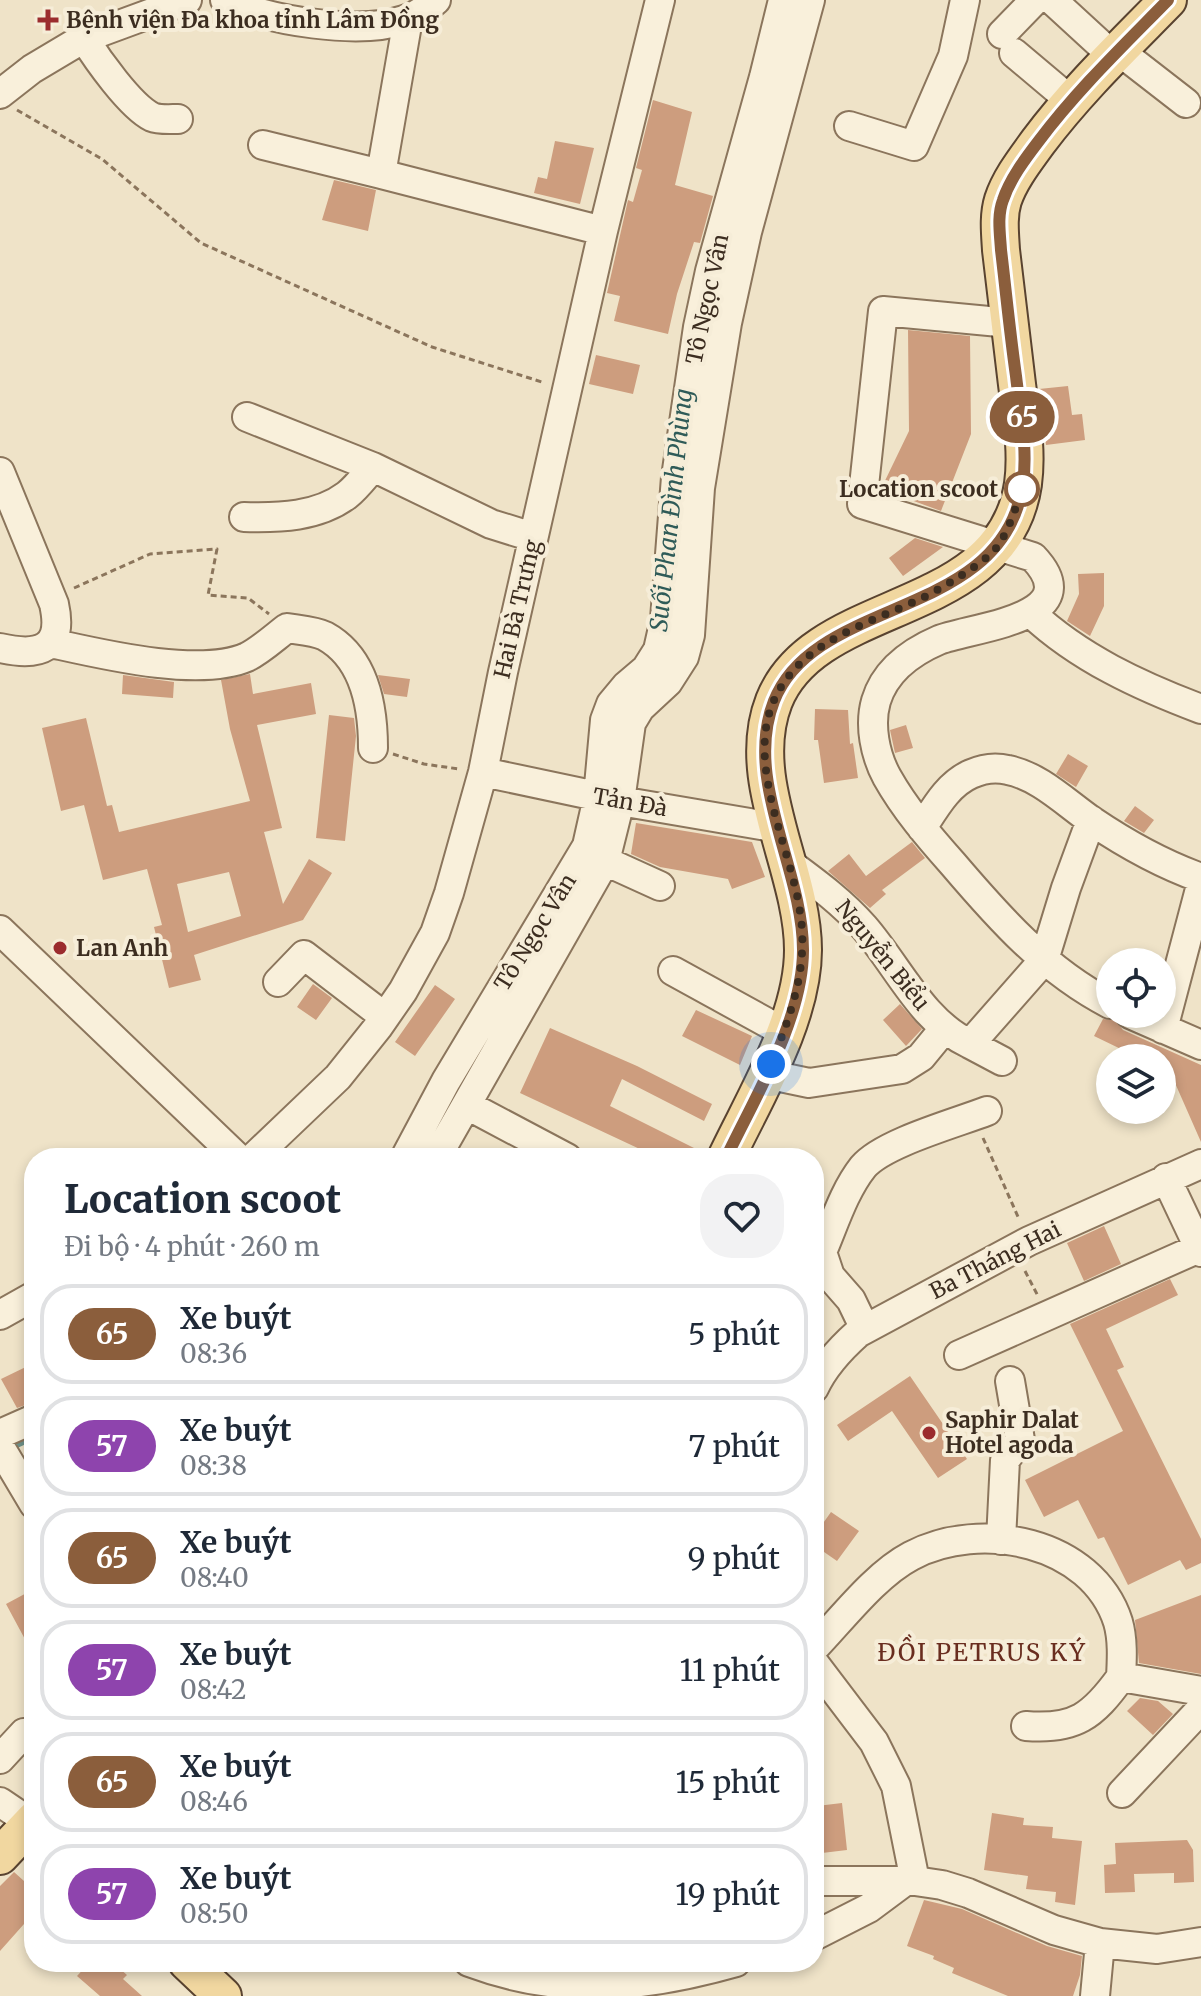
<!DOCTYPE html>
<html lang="vi">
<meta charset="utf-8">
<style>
:root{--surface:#fff;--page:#f2f2f3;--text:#1f2937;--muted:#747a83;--line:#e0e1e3}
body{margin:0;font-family:Merriweather,serif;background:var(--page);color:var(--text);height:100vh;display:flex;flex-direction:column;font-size:30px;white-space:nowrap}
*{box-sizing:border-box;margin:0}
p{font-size:26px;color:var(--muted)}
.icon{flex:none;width:44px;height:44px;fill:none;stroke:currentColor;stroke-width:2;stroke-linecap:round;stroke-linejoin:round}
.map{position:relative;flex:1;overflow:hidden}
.side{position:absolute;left:24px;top:1148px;width:800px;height:824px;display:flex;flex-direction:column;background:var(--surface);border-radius:32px;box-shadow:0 4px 12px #0003}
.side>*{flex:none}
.badge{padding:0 16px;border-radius:26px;font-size:28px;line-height:52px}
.controls{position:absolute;left:1096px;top:948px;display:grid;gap:16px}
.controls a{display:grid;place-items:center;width:80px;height:80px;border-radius:50%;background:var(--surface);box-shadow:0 4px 12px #0003;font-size:40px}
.you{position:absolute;width:40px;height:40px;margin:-20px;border:6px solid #fff;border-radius:50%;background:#1a73e8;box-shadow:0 0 0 12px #1a73e833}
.map>.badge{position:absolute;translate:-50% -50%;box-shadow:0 0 0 4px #fff}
.round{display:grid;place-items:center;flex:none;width:84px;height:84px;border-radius:32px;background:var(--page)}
.overview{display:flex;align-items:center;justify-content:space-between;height:136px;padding:0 40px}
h1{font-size:38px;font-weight:800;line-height:60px}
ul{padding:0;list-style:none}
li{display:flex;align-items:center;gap:24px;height:100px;margin:0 16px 12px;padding:0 24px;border:4px solid var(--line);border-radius:32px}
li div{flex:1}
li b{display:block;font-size:30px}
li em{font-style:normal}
li .badge{min-width:88px;font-weight:700;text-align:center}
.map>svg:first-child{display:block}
</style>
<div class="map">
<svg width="1201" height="1996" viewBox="0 0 1201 1996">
<rect width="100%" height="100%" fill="#efe3c8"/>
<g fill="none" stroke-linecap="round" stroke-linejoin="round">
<path stroke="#6f9289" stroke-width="6" d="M8 1449 34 1437"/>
</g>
<path fill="#cd9d7e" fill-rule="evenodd" d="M653 100 692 112 675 185 713 196 700 243 694 242 677 294 668 334 614 321 620 296 607 293 628 200 633 202 642 170 636 168Z
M555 141 594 148 580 204 534 193 538 177 547 179Z
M334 180 376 190 368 231 322 220Z
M908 330 970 336 971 434 941 511 881 489 909 431Z
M596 355 640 365 633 394 589 384Z
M1068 386 1072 415 1082 414 1085 440 1046 445 1039 389Z
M915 538 943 547 903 576 889 558Z
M1104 573V606L1090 636 1067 621 1079 594 1078 574Z
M250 674 253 694 311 683 316 714 257 725 282 828 264 832 283 904 309 859 332 873 303 920 194 955 201 980 169 988 154 927 162 925 147 869 103 880 84 805 61 811 42 728 86 718 107 806 112 805 119 832 250 801 230 729 221 680ZM229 872 241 916 188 932 177 884Z
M123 675 174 682 173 698 122 694Z
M378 675 410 679 407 697 384 694Z
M815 709 848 710 850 744 853 743 858 778 824 783 818 740H814Z
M329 715 354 718 356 736 345 841 316 838Z
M906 725 913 748 895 753 890 730Z
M1068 754 1088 766 1076 787 1056 774Z
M1135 806 1154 820 1144 833 1124 821Z
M636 823 752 842 765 877 732 889 728 879 660 867 631 854Z
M912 842 925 858 882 890 886 894 870 908 828 871 849 854 866 876Z
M313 984 332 998 316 1020 297 1007Z
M435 985 455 999 415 1056 395 1042Z
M900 1004 922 1029 906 1046 883 1020Z
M696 1010 752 1036 740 1065 682 1036Z
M1103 1019 1115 1020 1123 1030 1201 1065V1142L1164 1058H1122L1125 1051 1094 1036Z
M550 1028 637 1066 712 1104 704 1121 622 1079 610 1106 706 1154 705 1158H659L520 1093Z
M1104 1226 1121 1264 1084 1281 1067 1243Z
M1170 1279 1178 1295 1106 1329 1124 1367 1117 1370 1201 1539V1563L1186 1570 1180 1560 1128 1585 1104 1537 1098 1539 1078 1500 1044 1517 1025 1480 1123 1431 1070 1324Z
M34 1363V1402L17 1408 1 1379Z
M910 1376 967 1459 938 1478 892 1411 848 1441 837 1425Z
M831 1512 859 1531 837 1561 814 1545V1536Z
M34 1589V1656L6 1604Z
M1201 1595V1674L1139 1663 1135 1620Z
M1140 1698 1158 1701 1173 1714 1153 1735 1127 1711Z
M842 1803 847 1850 822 1853 817 1806Z
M992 1813 1024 1818 1023 1825 1053 1827 1052 1838 1082 1841 1075 1905 1055 1902 1056 1892 1026 1889 1028 1876 984 1870Z
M1187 1840 1193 1850 1194 1882 1174 1883V1873L1134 1874 1135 1892 1105 1893 1104 1865 1116 1864 1115 1843Z
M14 1872 34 1890V1934L24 1924 0 1951V1886Z
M924 1900 962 1909 1047 1946 1082 1956 1080 1975 1073 1996H1008L952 1973 954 1968 933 1959 934 1956 907 1946Z
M90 1962H112L127 1975 123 1979 142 1996H100L77 1976Z"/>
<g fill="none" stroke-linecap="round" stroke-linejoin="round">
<g stroke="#8b755c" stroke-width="32">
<path id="minor" d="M225 0C268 21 358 35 404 20 415 17 427 8 436 0
M1052 0 1113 56
M1002 34 1035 0
M84 38C97 59 130 106 152 117 159 120 170 119 178 119
M1119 51 1186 103
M1014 53 1071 101
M0 94 32 69 84 38 187 0
M849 126 914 146 953 56 965 0
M263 145 381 174 408 19
M381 174 603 231
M1010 323 883 311 862 504 1033 557C1092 619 971 627 939 640 911 652 885 671 876 701 869 725 875 755 887 777 905 809 929 837 953 864 999 918 1046 971 1110 1004
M247 417 373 467 491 524 533 537
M0 472 54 604C64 649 40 657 0 648
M244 517C279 518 318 517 347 495 357 487 365 476 373 467
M1031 613C1079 658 1140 686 1201 709
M51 643C101 654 199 678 247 657 261 650 275 637 287 628 299 630 315 631 325 636 365 658 373 706 373 748
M483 772 620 801 779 828
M922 828C935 808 948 784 971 774 982 769 996 767 1008 770 1039 776 1066 803 1092 821 1126 844 1162 864 1201 878
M605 861 660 886
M789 863C816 883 842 902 864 927 898 966 922 1022 970 1044L1044 960 1066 888 1091 820
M0 930 238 1158
M673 971 784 1032
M278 982 304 955 385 1017
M1130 1014 1201 1045
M1163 1029 1201 885
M970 1044 1002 1061
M766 1074 809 1083 902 1069 921 1057 944 1029
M467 1105 567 1158
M253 1158 338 1077 378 1027 403 991 435 933 449 893 483 772 503 672 603 231 660 0
M405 1158 446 1081 587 846 598 797 605 720 611 704 626 686 646 669 658 650 665 619 676 477 698 327 710 271 764 77 783 0
M436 1158 605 861 620 801 631 723 640 708 668 682 684 657 690 635 700 488 727 323 747 232 810 0
M1166 1178 1201 1252
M0 1315 34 1296
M865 1329 851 1300 830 1276 822 1252C834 1224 844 1191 863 1167 883 1143 956 1123 987 1111
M959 1355 1199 1248
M814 1388C824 1366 840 1349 858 1333L1029 1241 1201 1164
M0 1434 34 1419
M0 1447 34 1504
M1001 1540 1005 1460 1020 1440 1010 1381
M814 1648C842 1619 875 1575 911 1556 980 1519 1092 1541 1118 1622 1123 1639 1122 1659 1121 1677L1201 1691
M814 1663 874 1742 896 1786 915 1881
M1026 1726C1075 1730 1093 1716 1121 1677
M0 1759 24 1733
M1122 1793 1201 1709
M0 1802 31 1823
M814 1881H915L942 1885 968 1893 1054 1930 1100 1943 1157 1949 1201 1942
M814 1936 869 1908 904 1882
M469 1962C560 1996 641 1989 736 1962
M1095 1996 1100 1943"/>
</g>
<g stroke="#594330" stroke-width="40">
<path id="major" d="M726 1158C755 1097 803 1019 803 950 803 869 743 780 774 701 816 595 1003 620 1023 484 1028 447 1020 412 1016 376 1011 334 1006 292 1001 250 1000 233 998 216 1003 200 1010 179 1025 160 1038 142 1077 90 1123 46 1168 0
M0 1856 34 1820
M187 1962 223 1996"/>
</g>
<path stroke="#8b755c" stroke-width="3" stroke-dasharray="6 4" stroke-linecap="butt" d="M17 110 102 159 201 243 432 347 545 383
M74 588 150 554 217 549 208 595 248 598 269 614
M393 754 424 764 459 769
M983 1138 1019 1219
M1025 1271 1038 1296"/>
<use href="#minor" stroke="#f9f0db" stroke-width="28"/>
<use href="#major" stroke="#f1d7a0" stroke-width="36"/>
</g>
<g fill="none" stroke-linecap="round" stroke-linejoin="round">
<g stroke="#fff" stroke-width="18">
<path id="line" d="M726 1158C755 1097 803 1019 803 950 803 869 743 780 774 701 816 595 1003 621 1023 484 1028 447 1020 412 1016 376 1010 334 1006 292 1001 250 1000 233 997 216 1003 200 1010 179 1025 159 1038 142 1077 90 1123 46 1168 0"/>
</g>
<use href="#line" stroke="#8b5e3c" stroke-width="12"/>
<path stroke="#3c2d20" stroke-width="8" stroke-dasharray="0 14.4" d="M771 1064C791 1015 809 966 800 912 791 847 744 763 775 698 803 640 869 624 922 598 935 592 947 584 959 577 971 569 987 559 997 547 1010 529 1016 506 1023 486L1022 489"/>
</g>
<g fill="#9b2c2e" stroke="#f6edd8" stroke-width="3">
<path d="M44 8h8v8h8v8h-8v8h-8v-8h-8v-8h8z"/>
<circle cx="60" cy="948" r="8"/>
<circle cx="929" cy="1433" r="8"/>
</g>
<circle fill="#fff" stroke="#8b5e3c" stroke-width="4" cx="1022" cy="489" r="16"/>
<g text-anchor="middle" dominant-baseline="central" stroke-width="8" stroke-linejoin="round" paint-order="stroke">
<g font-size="22" font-weight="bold" fill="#3c2d20" stroke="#f6edd8" text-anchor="start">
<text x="66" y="20">Bệnh viện Đa khoa tỉnh Lâm Đồng</text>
<text x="76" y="948">Lan Anh</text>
<text x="945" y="1420">Saphir Dalat<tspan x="945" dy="25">Hotel agoda</tspan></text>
</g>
<g font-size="22" fill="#3c2d20" stroke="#f6edd8">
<text transform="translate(707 299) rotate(-78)">Tô Ngọc Vân</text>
<text transform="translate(517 609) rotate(-77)">Hai Bà Trưng</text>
<text transform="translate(630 802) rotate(10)">Tản Đà</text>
<text transform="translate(535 932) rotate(-58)">Tô Ngọc Vân</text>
<text transform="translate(883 955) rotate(51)">Nguyễn Biểu</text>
<text transform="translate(995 1260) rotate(-27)">Ba Tháng Hai</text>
</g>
<g font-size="22" font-weight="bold" fill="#3c2d20" stroke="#f6edd8" text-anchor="end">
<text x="998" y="489">Location scoot</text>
</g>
<g font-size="24" font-style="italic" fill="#2f5b58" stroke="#f6edd8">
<text transform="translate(671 510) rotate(-84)">Suối Phan Đình Phùng</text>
</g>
<g font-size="24" letter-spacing="2" fill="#692d1f" stroke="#f6edd8">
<text x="982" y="1652">ĐỒI PETRUS KÝ</text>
</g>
</g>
</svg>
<div class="controls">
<a><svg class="icon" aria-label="locate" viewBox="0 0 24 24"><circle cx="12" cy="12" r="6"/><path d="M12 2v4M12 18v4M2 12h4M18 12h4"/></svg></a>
<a><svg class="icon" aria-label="layers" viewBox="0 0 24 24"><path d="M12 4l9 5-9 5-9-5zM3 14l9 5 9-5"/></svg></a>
</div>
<div class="you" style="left:771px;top:1064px"></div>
<b class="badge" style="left:1022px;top:417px;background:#8b5e3c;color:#fff">65</b>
<section class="side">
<div class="overview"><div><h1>Location scoot</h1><p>Đi bộ · 4 phút · 260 m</p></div><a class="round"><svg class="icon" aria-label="heart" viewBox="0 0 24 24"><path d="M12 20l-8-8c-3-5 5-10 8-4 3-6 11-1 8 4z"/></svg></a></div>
<ul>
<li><span class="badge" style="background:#8b5e3c;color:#fff">65</span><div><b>Xe buýt</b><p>08:36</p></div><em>5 phút</em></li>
<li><span class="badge" style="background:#8e44ad;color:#fff">57</span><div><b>Xe buýt</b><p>08:38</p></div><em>7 phút</em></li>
<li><span class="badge" style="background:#8b5e3c;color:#fff">65</span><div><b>Xe buýt</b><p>08:40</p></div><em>9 phút</em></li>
<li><span class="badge" style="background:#8e44ad;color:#fff">57</span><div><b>Xe buýt</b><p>08:42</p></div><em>11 phút</em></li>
<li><span class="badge" style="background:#8b5e3c;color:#fff">65</span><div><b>Xe buýt</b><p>08:46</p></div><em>15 phút</em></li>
<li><span class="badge" style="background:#8e44ad;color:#fff">57</span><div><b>Xe buýt</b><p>08:50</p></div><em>19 phút</em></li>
</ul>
</section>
</div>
